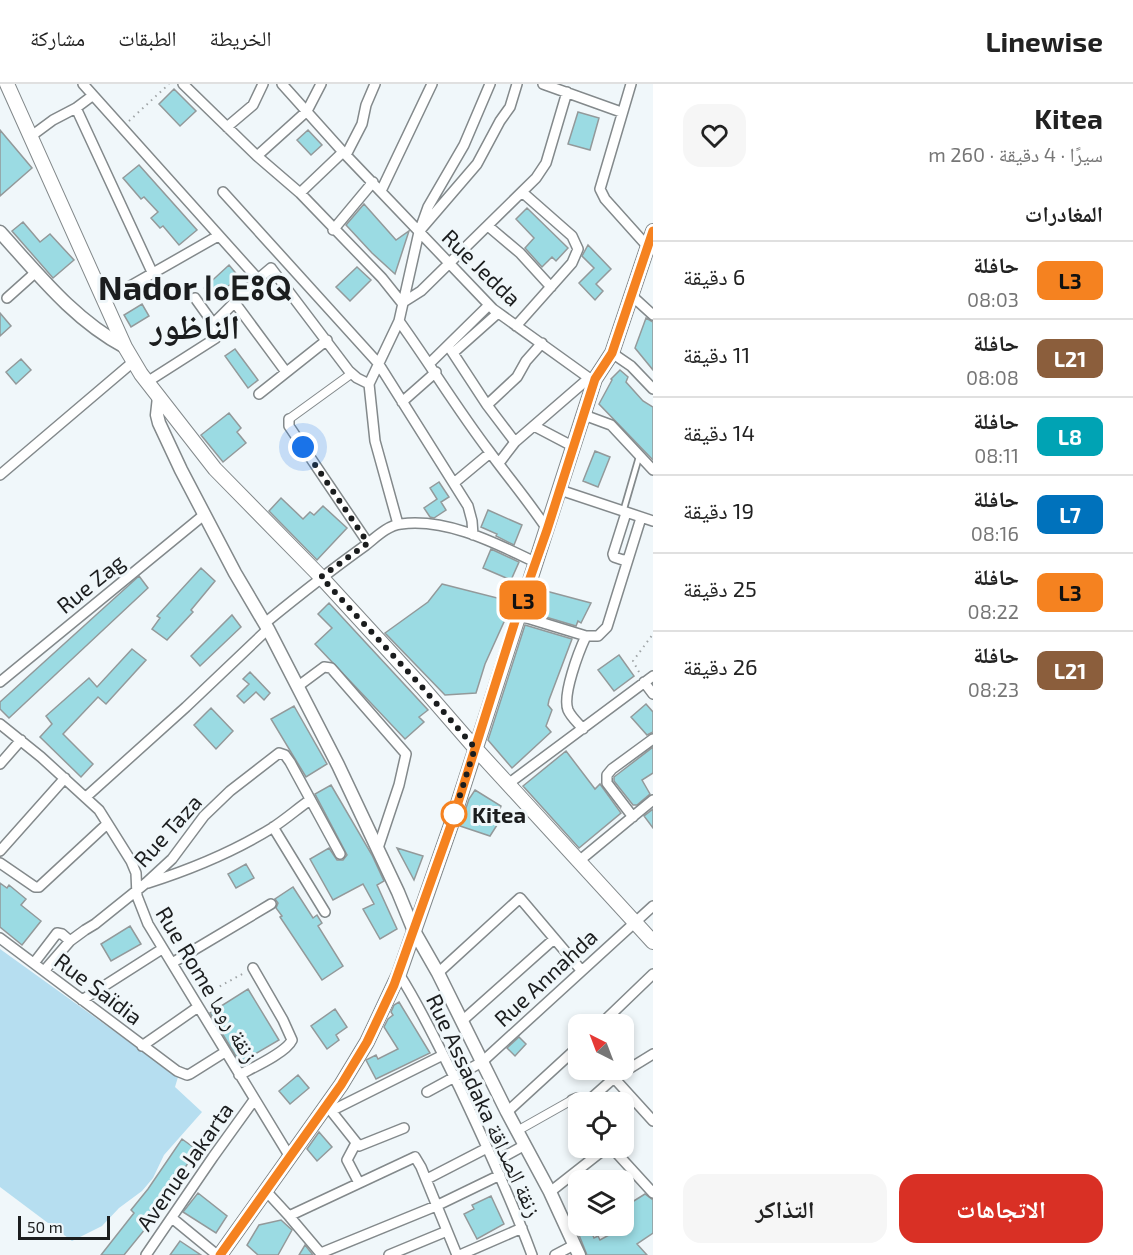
<!DOCTYPE html>
<html lang="ar">
<meta charset="utf-8">
<style>
:root{--surface:#fff;--page:#f6f6f6;--text:#222;--muted:#767676;--line:#e0e0e0;--accent:#d93025}
body{margin:0;font-family:"Exo 2","Noto Naskh Arabic","Noto Sans Tifinagh",sans-serif;background:var(--page);color:var(--text);direction:rtl;height:100vh;display:flex;flex-direction:column;font-size:22px;white-space:nowrap}
*{box-sizing:border-box;margin:0}
p{font-size:20px;color:var(--muted)}
.icon{flex:none;width:33px;height:33px;fill:none;stroke:currentColor;stroke-width:2;stroke-linecap:round;stroke-linejoin:round}
.map{position:relative;flex:1;overflow:hidden;direction:ltr}
.panel{display:flex;flex-direction:column;background:var(--surface);width:480px}
.panel>*{flex:none}
.badge{padding:0 12px;border-radius:9px;font-size:21px;line-height:39px}
.needle{width:39px;rotate:318deg}
.tools{position:absolute;left:568px;top:930px;display:grid;gap:12px}
.tools a{display:grid;place-items:center;width:66px;height:66px;border-radius:12px;background:var(--surface);box-shadow:0 3px 9px #0003;font-size:30px}
.scale{position:absolute;left:18px;bottom:15px;width:92px;box-sizing:border-box;padding-left:6px;border:3px solid #1b1d1e;border-top:0;font-size:16px;line-height:21px;white-space:nowrap;color:#1b1d1e;-webkit-text-stroke:4px #f0f7fa;paint-order:stroke}
.you{position:absolute;width:30px;height:30px;margin:-15px;border:4px solid #fff;border-radius:50%;background:#1a73e8;box-shadow:0 0 0 9px #1a73e833}
.map>.badge{position:absolute;translate:-50% -50%;box-shadow:0 0 0 3px #fff}
h2{padding:0 30px;font-size:22px;line-height:54px}
.round{display:grid;place-items:center;flex:none;width:63px;height:63px;border-radius:18px;background:var(--page)}
.headline{display:flex;align-items:center;justify-content:space-between;height:102px;padding:0 30px}
h1{font-size:28px;font-weight:700;line-height:45px}
.button{display:flex;gap:12px;margin-top:auto;padding:12px 30px}
.button a{flex:1;height:69px;border-radius:18px;background:var(--accent);color:#fff;font-size:24px;font-weight:700;line-height:69px;text-align:center}
.button a+a{background:var(--page);color:var(--text)}
ul{padding:0;list-style:none}
li{display:flex;align-items:center;gap:18px;height:78px;padding:0 30px;border-top:2px solid var(--line)}
li div{flex:1}
li b{display:block;font-size:22px}
li em{font-style:normal}
li .badge{min-width:66px;font-weight:700;text-align:center}
header{display:flex;align-items:center;gap:36px;box-sizing:border-box;height:84px;padding:0 30px;background:var(--surface);border-bottom:2px solid var(--line)}
header strong{font-size:28px}
nav{display:flex;gap:33px;margin-inline-start:auto;font-size:21px}
main{display:flex;flex:1;min-height:0}
.map>svg:first-child{display:block}
</style>
<header>
<strong>Linewise</strong>
<nav><a>الخريطة</a><a>الطبقات</a><a>مشاركة</a></nav>
</header>
<main>
<section class="panel">
<div class="headline"><div><h1>Kitea</h1><p>سيرًا · 4 دقيقة · 260 m</p></div><a class="round"><svg class="icon" aria-label="heart" viewBox="0 0 24 24"><path d="M12 20l-8-8c-3-5 5-10 8-4 3-6 11-1 8 4z"/></svg></a></div>
<h2>المغادرات</h2>
<ul>
<li><span class="badge" style="background:#f58220;color:#111">L3</span><div><b>حافلة</b><p>08:03</p></div><em>6 دقيقة</em></li>
<li><span class="badge" style="background:#8b5e3c;color:#fff">L21</span><div><b>حافلة</b><p>08:08</p></div><em>11 دقيقة</em></li>
<li><span class="badge" style="background:#00a3b4;color:#fff">L8</span><div><b>حافلة</b><p>08:11</p></div><em>14 دقيقة</em></li>
<li><span class="badge" style="background:#0072bc;color:#fff">L7</span><div><b>حافلة</b><p>08:16</p></div><em>19 دقيقة</em></li>
<li><span class="badge" style="background:#f58220;color:#111">L3</span><div><b>حافلة</b><p>08:22</p></div><em>25 دقيقة</em></li>
<li><span class="badge" style="background:#8b5e3c;color:#fff">L21</span><div><b>حافلة</b><p>08:23</p></div><em>26 دقيقة</em></li>
</ul>
<div class="button"><a>الاتجاهات</a><a>التذاكر</a></div>
</section>
<div class="map">
<svg width="653" height="1171" viewBox="0 0 653 1171">
<rect width="100%" height="100%" fill="#f0f7fa"/>
<path fill="#b6def0" d="M0 865 178 993 175 1003 202 1028 164 1071 153 1094 142 1107 119 1124 102 1142 72 1157 0 1103Z"/>
<path fill="#9bdbe3" stroke="#93999a" stroke-width="1.5" d="M174 5 196 27 180 42 159 20Z
M578 28 599 34 590 66 568 60Z
M0 46 32 84 0 112Z
M308 46 322 61 311 71 297 56Z
M139 81 197 146 179 161 163 142 160 144 151 134 158 128 144 113 141 115 123 94Z
M364 120 396 156 409 147 395 190 372 169 346 141Z
M527 124 568 164 556 177 552 173 542 183 525 164 534 154 516 135Z
M23 138 40 158 50 150 74 176 53 194 12 147Z
M588 161 611 185 596 200 603 207 595 216 579 199 594 184 582 172Z
M229 181 239 193 213 215 204 204Z
M357 183 371 196 350 217 336 203Z
M142 220 149 232 131 243 124 231Z
M0 229 11 242 0 252Z
M646 234 653 238V286L635 264Z
M235 265 258 296 248 304 225 272Z
M21 275 31 286 16 300 6 288Z
M620 286 628 293 626 298 643 317 653 323V376L599 320 612 296 611 295Z
M229 329 241 344 237 348 246 359 223 378 201 351Z
M595 367 610 373 598 403 583 397Z
M439 398 449 413 441 418 446 426 434 434 430 433 424 424 437 415 430 404Z
M281 414 303 435 310 428 314 431 323 422 347 444 317 476 269 427Z
M488 426 522 441 514 461 496 452 497 450 481 443Z
M491 465 519 478 511 496 483 484Z
M201 484 215 497 191 526 193 528 167 556 152 545 160 534 157 532Z
M139 492 148 504 9 634 0 625V618Z
M442 500 513 518 485 580 476 609 445 611 385 549 428 518Z
M546 507 591 519 581 539 578 537 576 542 539 531Z
M329 519 428 626 419 633 424 638 405 655 315 560 332 544 318 530Z
M232 531 241 543 200 582 191 572Z
M525 541 572 555 549 616 548 621 552 626 546 642 551 648 512 684 488 656Z
M132 565 146 576 106 620 98 613 63 650 93 680 81 693 40 653 52 640 46 632 89 594 97 603Z
M619 571 634 592 614 607 598 586Z
M250 588 270 609 264 616 256 608 244 619 237 612 249 600 243 595Z
M646 620 653 628V648L647 651 631 633Z
M294 622 327 680 306 693 271 635Z
M211 624 233 647 216 665 194 641Z
M653 663V689L642 696 650 710 637 721H633L614 697V693Z
M566 667 595 705 600 700 621 729 579 764 523 702Z
M331 701 372 771 384 797 377 801 397 845 380 855 363 825 374 820 363 800 333 816 310 775 329 764 337 776H343L347 771 315 710Z
M475 706 501 722 496 736 499 738 490 752 460 742 469 715Z
M653 725V744L644 732Z
M397 764 423 772 414 796Z
M246 780 254 794 236 804 228 790Z
M0 799 7 804 9 801 26 815 21 821 41 837 22 861 0 843Z
M293 803 313 834 317 831 322 839 318 842 343 882 322 896 280 833 282 832 276 824 278 819 275 815Z
M130 842 141 860 111 877 101 860Z
M248 905 279 956 240 979 210 929Z
M399 918 430 969 376 995 366 976 376 971 378 975 398 965 384 943 388 935 393 931 391 928 394 921Z
M335 925 347 943 336 951 339 956 327 965 311 942Z
M519 953 526 960 515 972 507 964Z
M298 991 309 1004 290 1020 279 1007Z
M319 1048 332 1063 317 1077 307 1065Z
M182 1055 197 1066 165 1113 142 1141 146 1144 124 1171H101L134 1129 131 1126 148 1105Z
M198 1109 227 1132 216 1149 183 1128Z
M645 1110 653 1116V1149L637 1160 647 1171H587L577 1146 589 1142 594 1154 598 1152 600 1156 620 1145 618 1143 621 1142H624V1123Z
M491 1112 504 1140 477 1155 464 1130 474 1125 472 1121Z
M281 1136 292 1146 278 1171H258L247 1161 259 1141Z
M180 1157 201 1171H170Z
M305 1161 313 1171H299Z"/>
<g fill="none" stroke-linecap="round" stroke-linejoin="round">
<g stroke="#83898b" stroke-width="8">
<path id="service" d="M623 428 639 373"/>
</g>
<g stroke="#83898b" stroke-width="10">
<path id="pedestrian" d="M289 335 351 290
M517 1047 572 1016"/>
</g>
<g stroke="#83898b" stroke-width="12">
<path id="minor" d="M83 0 258 195 271 184 349 287 357 294 369 300
M183 0 257 72 300 109 382 194 402 219
M282 0 343 68 493 225 589 294 595 295
M543 0 621 28
M631 0 600 105 605 115 648 163
M76 24 152 188
M227 43 253 21 263 0
M30 53 53 36 76 24 92 12
M346 71 362 40 366 21 375 0
M257 72 307 27 321 0
M381 107 432 0
M223 108 378 279 468 422 472 437 473 451
M300 109 343 68
M488 142 520 169 551 203
M422 144 477 80 500 37 510 23 517 0
M333 146 373 98
M631 211 653 231
M7 214 36 188
M104 217 218 152
M235 219 286 288
M402 219 421 207 536 94 546 79 567 8
M399 237C430 280 457 325 489 367 508 393 529 418 547 445
M213 240 258 195
M516 242 572 179 578 165 572 152 522 108
M449 263 487 321 515 358
M453 269 498 229
M612 269 631 282 653 305
M430 279 489 221
M147 298 216 254 215 242 195 214
M259 310 327 256
M402 318 436 288
M487 321 517 293 526 277 542 259
M584 331 611 341 653 386
M289 335V342L368 459
M534 342 574 363
M499 379 515 358 589 294
M0 391 133 278
M454 399 490 369
M560 406 653 437
M626 429 613 470 614 473 623 476 627 475
M398 440 375 357 369 300 399 237 419 148 428 123 464 61 490 0
M517 531 586 552
M265 539C298 512 331 486 366 461 375 454 388 441 401 440 447 434 495 459 535 478
M0 598 205 430
M644 598 653 610
M297 603 324 583 331 584 406 670 399 701 378 764
M0 640 41 673 99 726 131 777 136 789 137 812 148 840 290 1073
M583 645C578 639 571 633 568 626 562 611 579 567 586 552H598L607 543 641 434
M0 680 21 656
M508 700 653 592
M86 713 186 623 268 545
M633 733 607 699V691L612 685 653 655
M273 743 325 828
M0 767 65 694
M579 777 653 716
M0 779 35 803H39L107 740
M148 799C192 785 233 768 272 744 286 735 297 725 310 716
M0 854 177 987 187 991 190 990 225 968
M34 879 57 849 62 850 70 857
M172 879 271 820
M44 887 70 857 85 846 95 840 146 799 172 775 204 732 230 707 279 669 285 671 290 678 340 770
M438 889 520 814 581 886
M399 890C422 926 440 965 459 1003 485 1058 511 1114 532 1171
M82 916 162 865
M462 937 554 855
M601 940 653 890
M142 962 198 923
M239 991C252 984 286 969 292 956L283 936 253 884
M614 994 653 1037
M427 1008 482 978 653 822
M572 1016 577 1014 579 1023
M587 1018 614 994 653 970
M328 1023 359 1062 404 1044
M331 1027 443 971
M507 1028 579 962
M356 1059 347 1076 359 1099
M612 1064 653 1109
M494 1078 525 1061
M427 1095 487 1064
M266 1107 289 1132 322 1171
M550 1108 606 1064
M289 1132 415 1073 421 1083 457 1171
M172 1134 217 1171
M321 1169 436 1122 500 1091
M146 1171 213 1073 254 1016
M389 1171 447 1147
M460 1171 522 1144
M555 1171 574 1161"/>
</g>
<g stroke="#83898b" stroke-width="15">
<path id="tertiary" d="M0 148C38 190 74 236 125 263
M159 313 157 331 159 339 181 386 235 489 268 545 338 681 398 808 414 847 438 889 507 1028 550 1108 579 1171"/>
</g>
<g stroke="#83898b" stroke-width="16">
<path id="secondary" d="M7 0 125 263 141 290 215 385 321 493 422 603 475 664 653 858
M220 1171 341 1001 367 958 399 890 451 741 595 295 612 269 653 147"/>
</g>
<path stroke="#9fa4a6" stroke-width="2" stroke-dasharray="1.5 4.5" stroke-linecap="butt" d="M129 37 169 0
M639 588 633 577 653 550
M204 911 244 889"/>
<use href="#service" stroke="#fff" stroke-width="4.5"/>
<use href="#pedestrian" stroke="#fff" stroke-width="8"/>
<use href="#minor" stroke="#fff" stroke-width="9"/>
<use href="#tertiary" stroke="#fff" stroke-width="12"/>
<use href="#secondary" stroke="#fff" stroke-width="14"/>
</g>
<g fill="none" stroke-linecap="round" stroke-linejoin="round">
<g stroke="#fff" stroke-width="14">
<path id="line" d="M220 1171 341 1001 367 958 394 901 451 741 517 531 547 446 595 295 612 269 653 147"/>
</g>
<use href="#line" stroke="#f58220" stroke-width="9"/>
<path stroke="#1b1d1e" stroke-width="6" stroke-dasharray="0 10.8" d="M303 363 368 459 321 493 422 603 475 664 454 730"/>
</g>
<circle fill="#fff" stroke="#f58220" stroke-width="3" cx="454" cy="730" r="12"/>
<g text-anchor="middle" dominant-baseline="central" stroke-width="6" stroke-linejoin="round" paint-order="stroke">
<g font-size="22" fill="#1b1d1e" stroke="#f0f7fa">
<text transform="translate(482 183) rotate(44)">Rue Jedda</text>
<text transform="translate(90 499) rotate(-39)">Rue Zag</text>
<text transform="translate(167 746) rotate(-48)">Rue Taza</text>
<text transform="translate(545 893) rotate(-43)">Rue Annahda</text>
<text transform="translate(208 900) rotate(59)">Rue Rome زنقة روما</text>
<text transform="translate(99 904) rotate(37)">Rue Saïdia</text>
<text transform="translate(485 1021) rotate(65)">Rue Assadaka زنقة الصداقة</text>
<text transform="translate(184 1082) rotate(-55)">Avenue Jakarta</text>
</g>
<g font-size="22" font-weight="bold" fill="#1b1d1e" stroke="#f0f7fa" text-anchor="start">
<text x="472" y="730">Kitea</text>
</g>
<g font-size="34" font-weight="bold" fill="#1b1d1e" stroke="#f0f7fa">
<text x="195" y="202">Nador ⵏⴰⴹⵓⵕ<tspan x="195" dy="39">الناظور</tspan></text>
</g>
</g>
</svg>
<div class="tools">
<a><svg class="needle" viewBox="-14 -14 28 28"><path d="M0-13l5 13h-10z" fill="#e53935"/><path d="M0 13l5-13h-10z" fill="#767676"/></svg></a>
<a><svg class="icon" aria-label="locate" viewBox="0 0 24 24"><circle cx="12" cy="12" r="6"/><path d="M12 2v4M12 18v4M2 12h4M18 12h4"/></svg></a>
<a><svg class="icon" aria-label="layers" viewBox="0 0 24 24"><path d="M12 4l9 5-9 5-9-5zM3 14l9 5 9-5"/></svg></a>
</div>
<div class="scale">50 m</div>
<div class="you" style="left:303px;top:363px"></div>
<b class="badge" style="left:523px;top:516px;background:#f58220;color:#111">L3</b>
</div>
</main>
